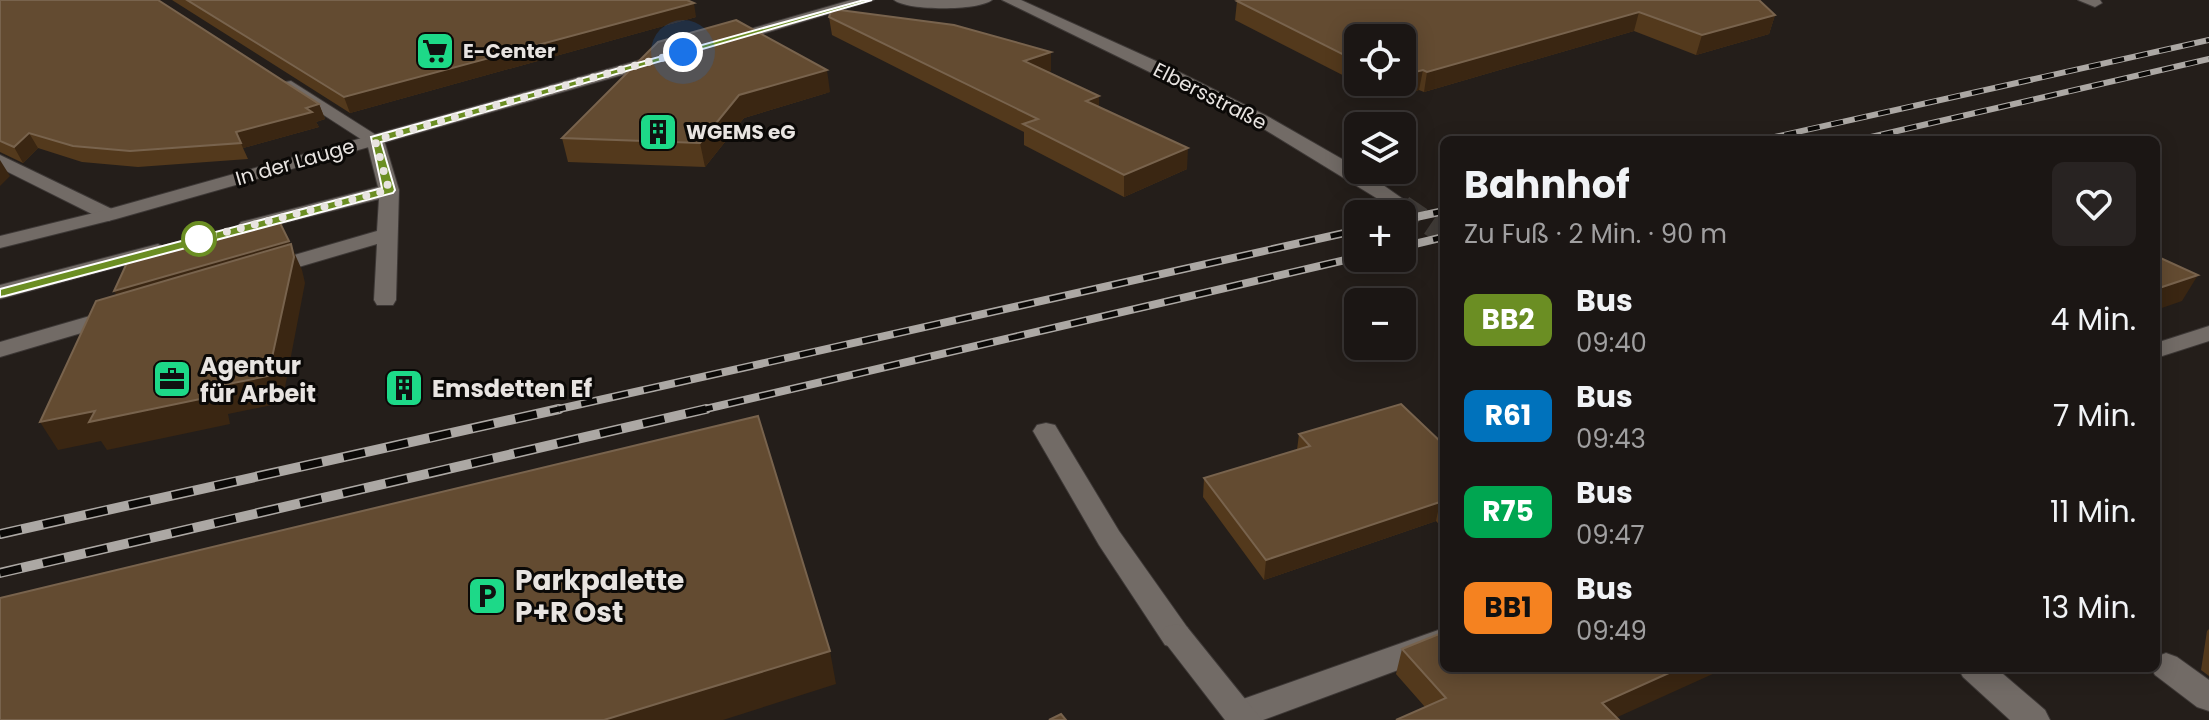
<!DOCTYPE html>
<html lang="de">
<meta charset="utf-8">
<style>
:root{--surface:#1b1614;--page:#282322;--text:#f1f3f6;--muted:#a09fa0;--line:#393534}
body{margin:0;font-family:Poppins,sans-serif;background:var(--page);color:var(--text);height:100vh;display:flex;flex-direction:column;font-size:30px;white-space:nowrap}
*{box-sizing:border-box;margin:0}
p{font-size:26px;color:var(--muted)}
.icon{flex:none;width:44px;height:44px;fill:none;stroke:currentColor;stroke-width:2;stroke-linecap:round;stroke-linejoin:round}
.map{position:relative;flex:1;overflow:hidden}
.drawer{position:absolute;left:1440px;top:136px;width:720px;height:536px;display:flex;flex-direction:column;background:var(--surface);border-radius:12px;box-shadow:0 4px 20px #0003,0 0 0 2px var(--line)}
.drawer>*{flex:none}
.badge{padding:0 16px;border-radius:12px;font-size:28px;line-height:52px}
.controls{position:absolute;left:1344px;top:24px;display:grid;gap:16px}
.controls a{display:grid;place-items:center;width:72px;height:72px;border-radius:12px;background:var(--surface);box-shadow:0 4px 20px #0003,0 0 0 2px var(--line);font-size:40px}
.you{position:absolute;width:40px;height:40px;margin:-20px;border:6px solid #fff;border-radius:50%;background:#1a73e8;box-shadow:0 0 0 12px #1a73e833}
.map>.badge{position:absolute;translate:-50% -50%;box-shadow:0 0 0 4px #fff}
.round{display:grid;place-items:center;flex:none;width:84px;height:84px;border-radius:12px;background:var(--page)}
.head{display:flex;align-items:center;justify-content:space-between;height:136px;padding:0 24px}
h1{font-size:38px;font-weight:700;line-height:60px}
ul{padding:0;list-style:none}
li{display:flex;align-items:center;gap:24px;height:96px;padding:0 24px}
li div{flex:1}
li b{display:block;font-size:30px}
li em{font-style:normal}
li .badge{min-width:88px;font-weight:700;text-align:center}
.map>svg:first-child{display:block}
</style>
<div class="map">
<svg width="2209" height="720" viewBox="0 0 2209 720">
<rect width="100%" height="100%" fill="#241e1a"/>
<g fill="none" stroke-linecap="round" stroke-linejoin="round">
<path stroke="#413c38" stroke-width="22" stroke-dasharray="22 11" stroke-linecap="butt" d="M1403 206 1444 234"/>
<g stroke="#3d3836" stroke-width="2">
<path id="service" d="M291 81 384 140 399 190 396 300 393 305H377L374 300 377 244 268 276 257 270 260 265 377 231 379 199 248 232 238 226 241 222 378 187 367 143 285 90 283 86 285 82Z
M158 244 169 250 165 254 0 299V285Z
M114 309 122 311 125 316 122 321 0 357V342Z
M2209 326V341L2156 358V343Z
M1046 423 1055 425 1119 531 1187 627 1192 636 1187 645 1176 648 1165 645 1099 545 1033 431 1037 425Z
M1444 628V653L1263 720H1227L1224 714 1229 704Z
M2166 653 2177 657 2209 680V711L2197 707 2155 675 2151 668H2156V657Z"/>
</g>
<g stroke="#3d3836" stroke-width="2">
<path id="pedestrian" d="M0 155 116 211 119 215 109 221 102 219 0 168Z"/>
</g>
<g stroke="#3d3836" stroke-width="2">
<path id="minor" d="M2078 0H2100L2102 3 2095 7Z
M1176 624 1187 627 1262 720H1225L1160 636 1165 627Z"/>
</g>
<g stroke="#3d3836" stroke-width="2">
<path id="tertiary" d="M851 0H874L732 43 727 45 719 40 722 37Z
M665 53 673 58 671 61 116 219 0 248V236L102 211Z"/>
</g>
<g stroke="#3d3836" stroke-width="2">
<path id="secondary" d="M894 0H992C978 11 908 11 894 0Z
M1002 0H1021L1167 66 1267 116 1363 171 1413 206 1403 212 1396 210 1254 123Z
M1958 668H1996L2045 710 2050 720H2010L1963 677Z"/>
</g>
<use href="#service" fill="#726b66" fill-rule="evenodd"/>
<use href="#pedestrian" fill="#726b66" fill-rule="evenodd"/>
<use href="#minor" fill="#726b66" fill-rule="evenodd"/>
<use href="#tertiary" fill="#726b66" fill-rule="evenodd"/>
<use href="#secondary" fill="#726b66" fill-rule="evenodd"/>
<g stroke="#aca8a4" stroke-width="6">
<path id="rail-far2" d="M1761 140 2209 40
M1858 140 2209 59"/>
</g>
<g stroke="#aca8a4" stroke-width="8">
<path id="rail-far1" d="M1402 220 1444 211
M1402 247 1444 237
M550 411 1358 230
M697 411 1358 257"/>
</g>
<g stroke="#aca8a4" stroke-width="10">
<path id="rail" d="M0 534 559 409
M0 573 706 409"/>
</g>
<use href="#rail-far2" stroke="#0b0907" stroke-width="4" stroke-dasharray="12" stroke-linecap="butt"/>
<use href="#rail-far1" stroke="#0b0907" stroke-width="5" stroke-dasharray="16" stroke-linecap="butt"/>
<use href="#rail" stroke="#0b0907" stroke-width="7" stroke-dasharray="22" stroke-linecap="butt"/>
</g>
<path fill="#53391c" d="M0 0 319 104 325 119 316 122 319 127 243 148 248 159 138 167 82 162 38 148 23 163 0 152Z
M172 0H687L696 17 350 113Z
M1237 1 1775 15 1769 34 1696 55 1634 31 1424 92 1419 90 1404 94 1380 82H1402V38H1358V82H1378L1364 86 1235 20Z
M829 17 1051 52V71L1048 72 1099 96V107L1187 169 1124 197 1024 145V132L832 35Z
M830 92 744 118 705 167 568 162 562 138Z
M1299 434 1444 445V530L1436 521 1264 580 1203 497 1204 478 1297 450Z
M2209 629V676L2201 670 2207 631Z
M1402 649 1444 668H1726L1425 707 1396 674Z"/>
<path fill="#3a2612" d="M694 3 696 17 350 113 344 97Z
M1639 12 1634 31 1424 92 1427 72Z
M1775 15 1769 34 1696 55 1702 35Z
M1051 52V71L1025 80 1024 61Z
M827 70 830 92 744 118 705 167 700 143 739 95Z
M1423 70 1419 90 1404 94 1407 74Z
M1364 82H1378L1364 86Z
M1099 96V116L1086 101Z
M319 104 325 119 316 122 319 127 243 148 236 132Z
M29 133 38 148 23 163 14 147Z
M1188 148 1187 169 1124 197V175Z
M0 160 10 176 0 186Z
M289 241 302 270 305 283 282 403 228 414 230 424 107 450 101 441 58 450 40 422 213 387 121 303 114 291Z
M2198 275 2182 301 2156 310V289Z
M1440 502 1436 521 1264 580 1266 560Z
M830 651 836 684 723 720H604Z
M1680 668H1726L1611 720 1602 703Z"/>
<path fill="#634b31" stroke="#78634d" stroke-width="2" d="M0 0H158L319 104 306 108 312 112 236 132 241 143 130 151 73 146 29 133 14 147 0 141Z
M187 0H687L694 3 344 97Z
M1241 0H1759L1775 15 1702 35 1639 12 1427 72 1423 70 1407 74 1402 71V38H1358V62L1237 1Z
M832 9 954 25 1051 52 1024 61 1099 96 1086 101 1188 148 1124 175 1023 124 1038 119 829 17Z
M736 20 827 70 739 95 700 143 562 138 658 42Z
M277 217 289 241 114 291 131 254Z
M291 244 294 257 268 376 213 387 215 396 89 422 95 411 40 422 96 301Z
M2156 256 2198 275 2156 289Z
M1401 404 1444 445V506L1440 502 1266 560 1204 478 1310 446 1299 434Z
M758 416 830 651 604 720H0V598Z
M1444 632V668H1680L1602 703 1619 720H1396L1446 698 1402 649Z
M1061 714 1066 720H1049Z"/>
<path fill="#6b8e23" stroke="#fff" stroke-width="2" d="M864 0H872L381 142 395 190 393 193 5 296 0 297V289L382 188 371 137Z"/>
<g fill="none" stroke-linecap="round" stroke-linejoin="round">
<path stroke="#e8e4e1" stroke-width="8" stroke-dasharray="0 14.4" d="M199 239 389 190 375 140 683 52"/>
</g>
<defs>
<g id="supermarket-square" transform="scale(2)"><rect x="-9" y="-9" width="18" height="18" rx="4" fill="#1dd988" stroke="#0b0907"/><path d="M-6-5.5h2.5l.6 2H6L4.5 2H-2.5L-4.4-4H-6ZM-1.5 3.2a1.3 1.3 0 1 0 .1 0ZM3 3.2a1.3 1.3 0 1 0 .1 0Z" fill="#111"/></g>
<g id="building-square" transform="scale(2)"><rect x="-9" y="-9" width="18" height="18" rx="4" fill="#1dd988" stroke="#0b0907"/><path d="M-4-6H4V6H1V3H-1V6H-4ZM-2.5-4.3h1.7v1.8h-1.7ZM.8-4.3h1.7v1.8H.8ZM-2.5-1h1.7V.8h-1.7ZM.8-1h1.7V.8H.8Z" fill="#111"/></g>
<g id="office-square" transform="scale(2)"><rect x="-9" y="-9" width="18" height="18" rx="4" fill="#1dd988" stroke="#0b0907"/><path d="M-6-3h4V-5.5h4V-3h4V5H-6ZM-1-4.5V-3h2v-1.5ZM-6 0V1H6V0Z" fill="#111"/></g>
<g id="parking-square" transform="scale(2)"><rect x="-9" y="-9" width="18" height="18" rx="4" fill="#1dd988" stroke="#0b0907"/><path d="M-3.5-5.5H1a3.5 3.5 0 0 1 0 7H-1V5.5H-3.5ZM-1-3.4V-.6H.8a1.4 1.4 0 0 0 0-2.8Z" fill="#111"/></g>
</defs>
<g fill-rule="evenodd">
<use href="#supermarket-square" x="435" y="51"/>
<use href="#building-square" x="658" y="132"/>
<use href="#office-square" x="172" y="379"/>
<use href="#building-square" x="404" y="388"/>
<use href="#parking-square" x="487" y="596"/>
</g>
<circle fill="#fff" stroke="#6b8e23" stroke-width="4" cx="199" cy="239" r="16"/>
<g text-anchor="middle" dominant-baseline="central" stroke-width="6" stroke-linejoin="round" paint-order="stroke">
<g font-size="20" font-weight="bold" fill="#e8e4e1" stroke="#0b0907" text-anchor="start">
<text x="463" y="51">E-Center</text>
<text x="686" y="132">WGEMS eG</text>
</g>
<g font-size="20" fill="#e8e4e1" stroke="#0b0907">
<text transform="translate(1210 96) rotate(27)">Elbersstraße</text>
<text transform="translate(295 162) rotate(-16)">In der Lauge</text>
</g>
<g font-size="24" font-weight="bold" fill="#e8e4e1" stroke="#0b0907" text-anchor="start">
<text x="200" y="365">Agentur<tspan x="200" dy="28">für Arbeit</tspan></text>
<text x="432" y="388">Emsdetten Ef</text>
</g>
<g font-size="28" font-weight="bold" fill="#e8e4e1" stroke="#0b0907" text-anchor="start">
<text x="515" y="580">Parkpalette<tspan x="515" dy="32">P+R Ost</tspan></text>
</g>
</g>
</svg>
<div class="controls">
<a><svg class="icon" aria-label="locate" viewBox="0 0 24 24"><circle cx="12" cy="12" r="6"/><path d="M12 2v4M12 18v4M2 12h4M18 12h4"/></svg></a>
<a><svg class="icon" aria-label="layers" viewBox="0 0 24 24"><path d="M12 4l9 5-9 5-9-5zM3 14l9 5 9-5"/></svg></a>
<a>+</a>
<a>−</a>
</div>
<div class="you" style="left:683px;top:52px"></div>
<section class="drawer">
<div class="head"><div><h1>Bahnhof</h1><p>Zu Fuß · 2 Min. · 90 m</p></div><a class="round"><svg class="icon" aria-label="heart" viewBox="0 0 24 24"><path d="M12 20l-8-8c-3-5 5-10 8-4 3-6 11-1 8 4z"/></svg></a></div>
<ul>
<li><span class="badge" style="background:#6b8e23;color:#fff">BB2</span><div><b>Bus</b><p>09:40</p></div><em>4 Min.</em></li>
<li><span class="badge" style="background:#0072bc;color:#fff">R61</span><div><b>Bus</b><p>09:43</p></div><em>7 Min.</em></li>
<li><span class="badge" style="background:#00a651;color:#fff">R75</span><div><b>Bus</b><p>09:47</p></div><em>11 Min.</em></li>
<li><span class="badge" style="background:#f58220;color:#111">BB1</span><div><b>Bus</b><p>09:49</p></div><em>13 Min.</em></li>
</ul>
</section>
</div>
